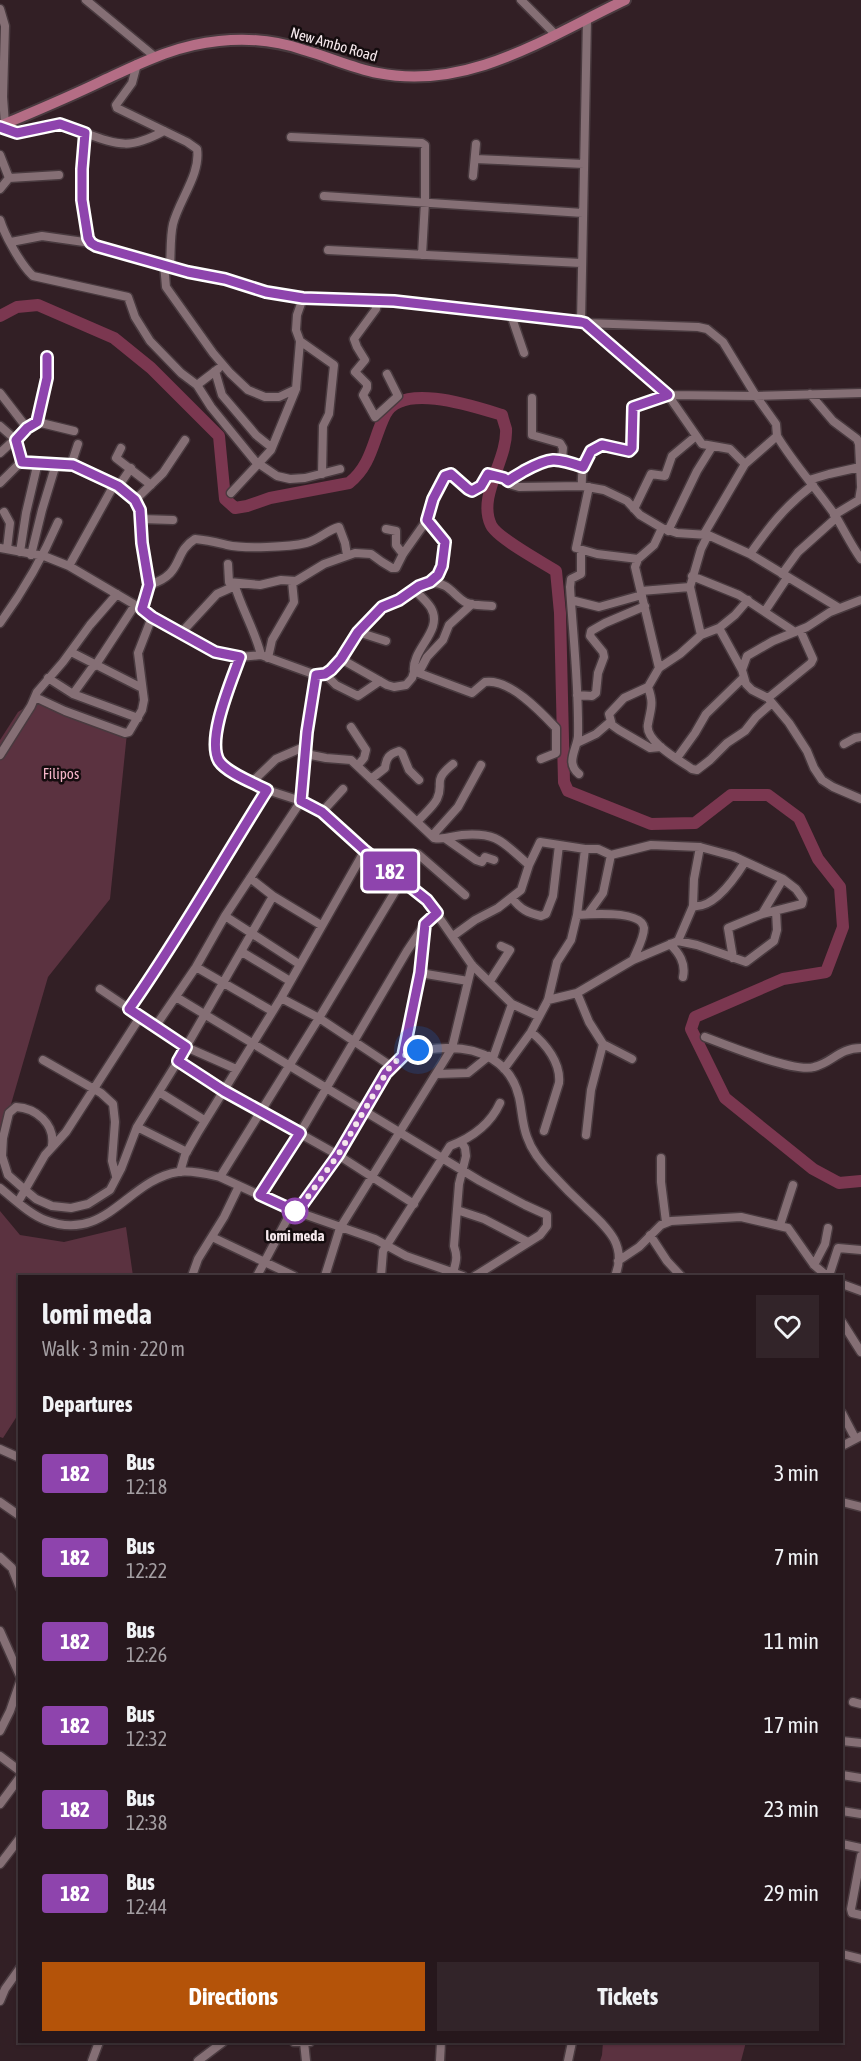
<!DOCTYPE html>
<meta charset="utf-8">
<style>
:root{--surface:#26171c;--page:#322429;--text:#f1f3f6;--muted:#a49fa3;--line:#42363b;--accent:#b45309}
body{margin:0;font-family:"Asap Condensed",sans-serif;background:var(--page);color:var(--text);height:100vh;display:flex;flex-direction:column;font-size:22px;white-space:nowrap}
*{box-sizing:border-box;margin:0}
p{font-size:20px;color:var(--muted)}
.icon{flex:none;width:33px;height:33px;fill:none;stroke:currentColor;stroke-width:2;stroke-linecap:round;stroke-linejoin:round}
.map{position:relative;flex:1;overflow:hidden}
.side{position:absolute;left:18px;top:1275px;width:825px;height:768px;display:flex;flex-direction:column;background:var(--surface);border-radius:0px;box-shadow:0 2px 4px #0004,0 0 0 2px var(--line)}
.side>*{flex:none}
.badge{padding:0 12px;border-radius:4px;font-size:21px;line-height:39px}
.you{position:absolute;width:30px;height:30px;margin:-15px;border:4px solid #fff;border-radius:50%;background:#1a73e8;box-shadow:0 0 0 9px #1a73e833}
.map>.badge{position:absolute;translate:-50% -50%;box-shadow:0 0 0 3px #fff}
h2{padding:0 24px;font-size:22px;line-height:54px}
.round{display:grid;place-items:center;flex:none;width:63px;height:63px;border-radius:0px;background:var(--page)}
.summary{display:flex;align-items:center;justify-content:space-between;height:102px;padding:0 24px}
h1{font-size:28px;font-weight:700;line-height:45px}
.primary-button{display:flex;gap:12px;margin-top:auto;padding:12px 24px}
.primary-button a{flex:1;height:69px;border-radius:0px;background:var(--accent);color:#fff;font-size:24px;font-weight:700;line-height:69px;text-align:center}
.primary-button a+a{background:var(--page);color:var(--text)}
ul{padding:0;list-style:none}
li{display:flex;align-items:center;gap:18px;height:84px;padding:0 24px}
li div{flex:1}
li b{display:block;font-size:22px}
li em{font-style:normal}
li .badge{min-width:66px;font-weight:700;text-align:center}
.map>svg:first-child{display:block}
</style>
<div class="map">
<svg width="861" height="2061" viewBox="0 0 861 2061">
<rect width="100%" height="100%" fill="#321f25"/>
<path fill="#5b3240" d="M40 698 127 733 110 899 48 977 0 1142V740L18 712Z
M0 1211 20 1235 64 1242 126 1227 133 1276H20L19 1413 3 1438 0 1437Z
M603 2042H746L741 2061H600L602 2055Z"/>
<g fill="none" stroke-linecap="round" stroke-linejoin="round">
<path stroke="#7b3750" stroke-width="12" d="M0 316 17 307 38 305 114 338 151 368 219 436 225 499 235 508 247 506 270 498 349 483C372 465 373 439 385 415 401 381 476 407 502 415 503 420 505 425 506 429 508 459 477 496 491 525 497 538 542 562 556 571L560 613 564 782 568 791 651 824 695 823 731 795H768L799 818 818 859 840 887 843 927 826 972 783 979 695 1017 691 1029 725 1098 813 1169 839 1183 861 1181"/>
<g stroke="#493a3f" stroke-width="11">
<path id="minor" d="M86 0 154 56
M521 0 556 35
M0 9 5 26 3 97 5 124
M137 64 132 83 116 105 117 108 187 142 197 149C201 174 179 200 173 224 170 237 171 253 170 266
M0 127 17 133 60 124 85 133 82 169V200L88 238 91 243 96 246 188 272 225 279 266 292 303 298 394 301 585 323 698 327 707 329 723 342 756 396 776 424 777 436 745 464 704 534
M85 133C120 146 131 149 164 131
M291 137 422 143 425 145V202L422 255
M0 155 9 178
M475 159 584 164
M473 176 476 144
M0 189 9 178 59 175
M324 196 583 213
M0 220C5 236 21 265 33 276L128 297 135 317 150 341 181 373 197 385 211 407 255 461 277 476 290 479 305 478 340 469
M11 242 42 236 91 243
M328 250 581 263
M164 264 166 287 213 353 230 373 248 390 265 397H279L296 389 300 341 296 330 297 315 303 298
M375 300 376 309 354 339 357 347 365 360 355 372 367 384V388L363 395 375 417 398 396 387 374
M511 315 524 353
M581 322 587 19
M585 323 668 395 702 444 730 449 745 464
M300 341 334 365 329 414 323 426 322 474
M215 371 222 395 256 435 271 447
M197 385 218 369
M0 393 27 428
M810 394 833 421 857 439 859 444 861 486
M532 398V435L560 443 563 448 562 459
M37 422 74 431
M0 426 16 440 22 462
M777 436C794 464 816 488 835 515 844 530 851 545 861 559
M121 448 116 458 151 485
M0 453 27 428 37 422C42 401 50 379 47 357
M71 465 78 444
M809 480 829 474 860 467
M508 481C513 477 518 475 524 471 550 457 555 457 583 467
M0 483 19 464 24 462H38L73 465 118 487 128 494 137 504 140 510 142 543 148 573V594L142 609
M582 486C581 471 586 442 607 445 615 446 622 451 631 450L632 409 636 406 668 395 756 396 861 393
M118 487 131 468
M589 487 576 548 597 554 638 559
M231 493 271 450 296 389
M135 500 163 473 185 440
M634 509 651 474 665 476 672 456 696 436
M4 512 10 523 7 549
M834 515 859 500 861 488
M141 519 173 520
M427 520C432 526 439 531 443 538 451 552 440 573 430 582
M386 529 396 531V545L403 554
M668 531 697 471 712 447
M0 548 44 556 69 566 142 609 152 617 215 652 240 657 216 732 215 743 219 760 227 769 267 790 301 801 322 812 347 832 365 850 427 900 472 965 512 1004 538 1016
M20 552 26 513 38 462
M750 554C769 527 785 506 813 485
M31 555 42 510 56 464
M228 564 229 582 260 585 281 580 296 581 324 564 355 553 371 554 382 562 392 568H396L403 554 427 520 433 499 445 476 451 474C458 480 471 498 480 487 483 483 485 478 488 474L504 478 512 485 519 487 582 486 604 490 627 501 640 515 662 528 677 533 708 535 750 554 839 608
M69 566 114 485
M782 574 798 552 836 518
M692 576 739 595 795 632
M234 583C241 608 255 630 261 655
M149 585C185 574 172 553 195 539 208 540 215 542 227 545 244 549 290 547 306 543 319 540 327 530 339 527L345 543 347 555
M641 591 690 587
M571 600 599 607 642 595
M748 600 735 615 719 628 701 635 680 654 659 668 648 687C654 704 651 707 648 724 644 741 679 760 692 769L697 770 710 760 727 743 745 731 756 717 772 703
M861 600 830 612 807 627 773 641 747 656 742 670 746 684 752 690 768 698 789 723 807 751 814 768 822 780 833 787 861 799
M765 611 787 578
M0 623C24 590 42 559 58 522
M719 628 742 670
M358 632 386 641
M181 633 217 594 235 586
M701 635 690 587 701 549 708 535
M71 652 142 688
M268 658 272 640 294 602 292 581
M341 659 387 685 394 687 406 685 412 678 414 672H416L472 693 485 682C509 678 541 712 556 728V753L541 759
M95 666 135 605
M659 668 635 567 638 559 654 545 662 528
M414 672C411 649 444 631 431 608 427 601 419 595 414 589
M419 672 427 657 443 640 449 625 472 604
M325 674 336 685 358 696 380 681
M316 675C339 673 346 647 359 631 366 623 374 615 381 608 388 602 395 603 402 598 410 593 419 583 430 583 449 582 452 594 465 602 472 606 484 605 492 606
M48 678 73 694 138 718
M648 687 624 698 609 714 612 725 619 730 650 748 661 747
M73 694 94 665
M577 695 592 696 596 693 598 673 604 657 603 652 590 636 591 631 605 623 645 606
M35 697 65 711 125 733 129 732 142 710 144 700 138 653 152 617
M768 698 811 663 813 659 800 630
M351 727 366 750 364 758 358 765
M577 743 596 734 610 722
M844 744 855 738 861 737
M306 754 326 758 351 760 434 838C444 840 452 836 462 835 499 832 503 843 529 865
M0 755 31 706 37 692 63 662 90 625 117 594
M677 758 695 733 706 714 743 678
M579 774C565 763 577 749 578 736 579 686 573 636 570 587L571 579 581 574V550
M371 779 385 768C386 758 389 754 399 751L402 753 409 770 419 780
M252 782 276 759 306 746
M322 812 343 789
M417 822C423 815 433 807 437 799 445 782 431 782 453 764
M432 836 458 807 481 765
M446 839 476 860 482 862 485 857 494 860
M398 877 418 854 465 895
M250 878 273 896 321 925
M512 898C520 909 528 913 541 916L546 914 553 896 559 845
M693 906C714 909 735 878 745 862
M588 914 603 893 611 855
M762 914 783 879
M577 915C590 914 642 910 644 928 644 938 637 950 633 960
M225 916 299 964
M453 936 475 920 498 908 521 890 529 865 540 842 585 849H598L611 855 651 845 700 847 733 856 783 879 796 889 803 899 802 904 762 914 728 928 733 958
M678 941 693 906 694 879 700 847
M670 944C679 953 686 963 683 977
M242 952 290 981
M196 967 272 1011
M420 973 468 981
M490 981 510 950 501 946
M100 989 186 1047 236 1069
M577 993 589 1022 603 1044 632 1059
M176 997 480 1181 525 1205 547 1215V1226L540 1235 475 1276
M281 998 319 1018 391 1066
M548 1000 577 993 633 960 678 941 697 945 746 962 774 941 777 930 776 911
M129 1009 183 927 267 790
M155 1027 196 967 225 916 301 801 307 732 316 675 261 655 240 657
M531 1032C546 1044 561 1063 559 1083L544 1131
M705 1037C726 1045 795 1073 814 1067 832 1063 839 1048 861 1048
M403 1056 420 973 425 925
M493 1058 512 1004
M43 1060 101 1093 113 1104 115 1122 112 1161 116 1176
M178 1061 224 1091 338 1155 414 1204
M504 1069 531 1032 548 1000 557 962 571 940 577 915 585 849
M437 1074 468 1073 489 1056
M159 1092 204 1120
M137 1127 187 1152
M586 1135 591 1090 603 1044
M52 1145C55 1124 36 1108 16 1107L9 1113 3 1138 2 1156 8 1175 24 1189 36 1199 52 1206 71 1208 88 1204 110 1190 121 1169 137 1127 178 1061 273 896
M661 1158V1182L666 1222
M180 1172 185 1155 197 1134 281 998 365 850
M220 1177 319 1018 402 880
M0 1188C14 1199 29 1214 45 1220 106 1244 127 1180 178 1172 192 1170 207 1174 220 1177L292 1210 375 1239 406 1256 463 1276
M260 1195 300 1133 407 951 425 924 437 913
M18 1202 45 1155 66 1132 140 1017
M457 1210 484 1219 528 1242
M297 1212 338 1155 391 1066C407 1051 424 1049 446 1048 480 1047 511 1062 519 1097 522 1110 522 1124 527 1137 532 1152 542 1164 553 1175 563 1186 574 1197 585 1207 606 1227 628 1244 615 1276
M780 1225 793 1185
M650 1235 667 1261 681 1276
M212 1237 294 1276
M618 1261 639 1247 661 1225 671 1221 741 1217 788 1228 814 1265 827 1276
M814 1265 825 1244 828 1228
M453 1273C456 1261 458 1258 454 1246L459 1184 466 1156 465 1148 462 1143
M192 1276 198 1259 224 1217 239 1186
M257 1276 292 1210
M325 1276 340 1228 452 1048 472 965
M381 1276 383 1251 450 1146C471 1138 490 1125 500 1103
M829 1276 838 1248 861 1250
M842 1284 861 1291
M842 1322 861 1352
M842 1413 853 1434
M842 1446 861 1436
M0 1449 20 1458
M0 1502 20 1516
M842 1502 861 1507
M0 1557 12 1568 20 1588
M0 1631 20 1676
M853 1702 861 1704
M0 1731 10 1711 20 1682
M842 1741 861 1743
M0 1756 20 1771
M842 1775 861 1778
M0 1804 20 1777
M842 1811 861 1814
M842 1844 861 1848
M861 1856 851 1909 852 1913 861 1915
M0 1864 20 1838
M842 1954 861 1959
M0 2001 5 1989 20 1968
M294 2042H310
M304 2042 306 2061
M92 2061 99 2042
M198 2061 223 2042
M440 2061 441 2042
M568 2061 572 2042"/>
</g>
<g stroke="#493a3f" stroke-width="14">
<path id="major" d="M0 126C33 112 67 98 100 82 139 64 175 45 219 41 247 38 278 41 304 50 329 57 352 68 378 73 469 91 547 37 625 0"/>
</g>
<use href="#minor" stroke="#856f75" stroke-width="8"/>
<use href="#major" stroke="#b46d85" stroke-width="10"/>
</g>
<g fill="none" stroke-linecap="round" stroke-linejoin="round">
<g stroke="#fff" stroke-width="14">
<path id="line" d="M0 127 17 133 60 124 85 133 82 169V200L88 238 91 243 96 246 188 272 225 279 266 292 303 298 394 301 581 322 585 323 668 395 633 407 632 448 629 451 602 445 591 451 583 467C555 457 550 457 524 471 518 475 513 477 508 481L504 478 488 474 481 486 472 491 468 489 451 474 445 476 433 499 427 520 445 542 442 566 438 575 430 582 419 586 399 600 382 607 358 632 341 659 331 670 325 674 316 675 307 732 301 801 322 812 364 850 427 900 437 913 425 924 420 973 403 1056 386 1073 338 1155 297 1212 260 1195 300 1133 224 1091 178 1061 186 1047 129 1009C179 938 221 863 267 790 254 783 227 773 219 761 206 739 232 680 240 657L215 652 152 617 142 609 149 585 142 543 140 510 135 500 118 486 73 465 22 462 16 440 27 428 37 422 47 378V357"/>
</g>
<use href="#line" stroke="#8e44ad" stroke-width="9"/>
<path stroke="#f5e8ec" stroke-width="6" stroke-dasharray="0 10.8" d="M295 1211 297 1212 338 1155 391 1065 403 1056 418 1050"/>
</g>
<circle fill="#fff" stroke="#8e44ad" stroke-width="3" cx="295" cy="1211" r="12"/>
<g text-anchor="middle" dominant-baseline="central" stroke-width="5" stroke-linejoin="round" paint-order="stroke">
<g font-size="15" fill="#f5e8ec" stroke="#140c0e">
<text transform="translate(334 44) rotate(16)">New Ambo Road</text>
</g>
<g font-size="15" fill="#f4b5c8" stroke="#140c0e">
<text x="61" y="773">Filipos</text>
</g>
<g font-size="15" font-weight="bold" fill="#f5e8ec" stroke="#140c0e">
<text x="295" y="1235">lomi meda</text>
</g>
</g>
</svg>
<div class="you" style="left:418px;top:1050px"></div>
<b class="badge" style="left:390px;top:871px;background:#8e44ad;color:#fff">182</b>
<section class="side">
<div class="summary"><div><h1>lomi meda</h1><p>Walk · 3 min · 220 m</p></div><a class="round"><svg class="icon" aria-label="heart" viewBox="0 0 24 24"><path d="M12 20l-8-8c-3-5 5-10 8-4 3-6 11-1 8 4z"/></svg></a></div>
<h2>Departures</h2>
<ul>
<li><span class="badge" style="background:#8e44ad;color:#fff">182</span><div><b>Bus</b><p>12:18</p></div><em>3 min</em></li>
<li><span class="badge" style="background:#8e44ad;color:#fff">182</span><div><b>Bus</b><p>12:22</p></div><em>7 min</em></li>
<li><span class="badge" style="background:#8e44ad;color:#fff">182</span><div><b>Bus</b><p>12:26</p></div><em>11 min</em></li>
<li><span class="badge" style="background:#8e44ad;color:#fff">182</span><div><b>Bus</b><p>12:32</p></div><em>17 min</em></li>
<li><span class="badge" style="background:#8e44ad;color:#fff">182</span><div><b>Bus</b><p>12:38</p></div><em>23 min</em></li>
<li><span class="badge" style="background:#8e44ad;color:#fff">182</span><div><b>Bus</b><p>12:44</p></div><em>29 min</em></li>
</ul>
<div class="primary-button"><a>Directions</a><a>Tickets</a></div>
</section>
</div>
